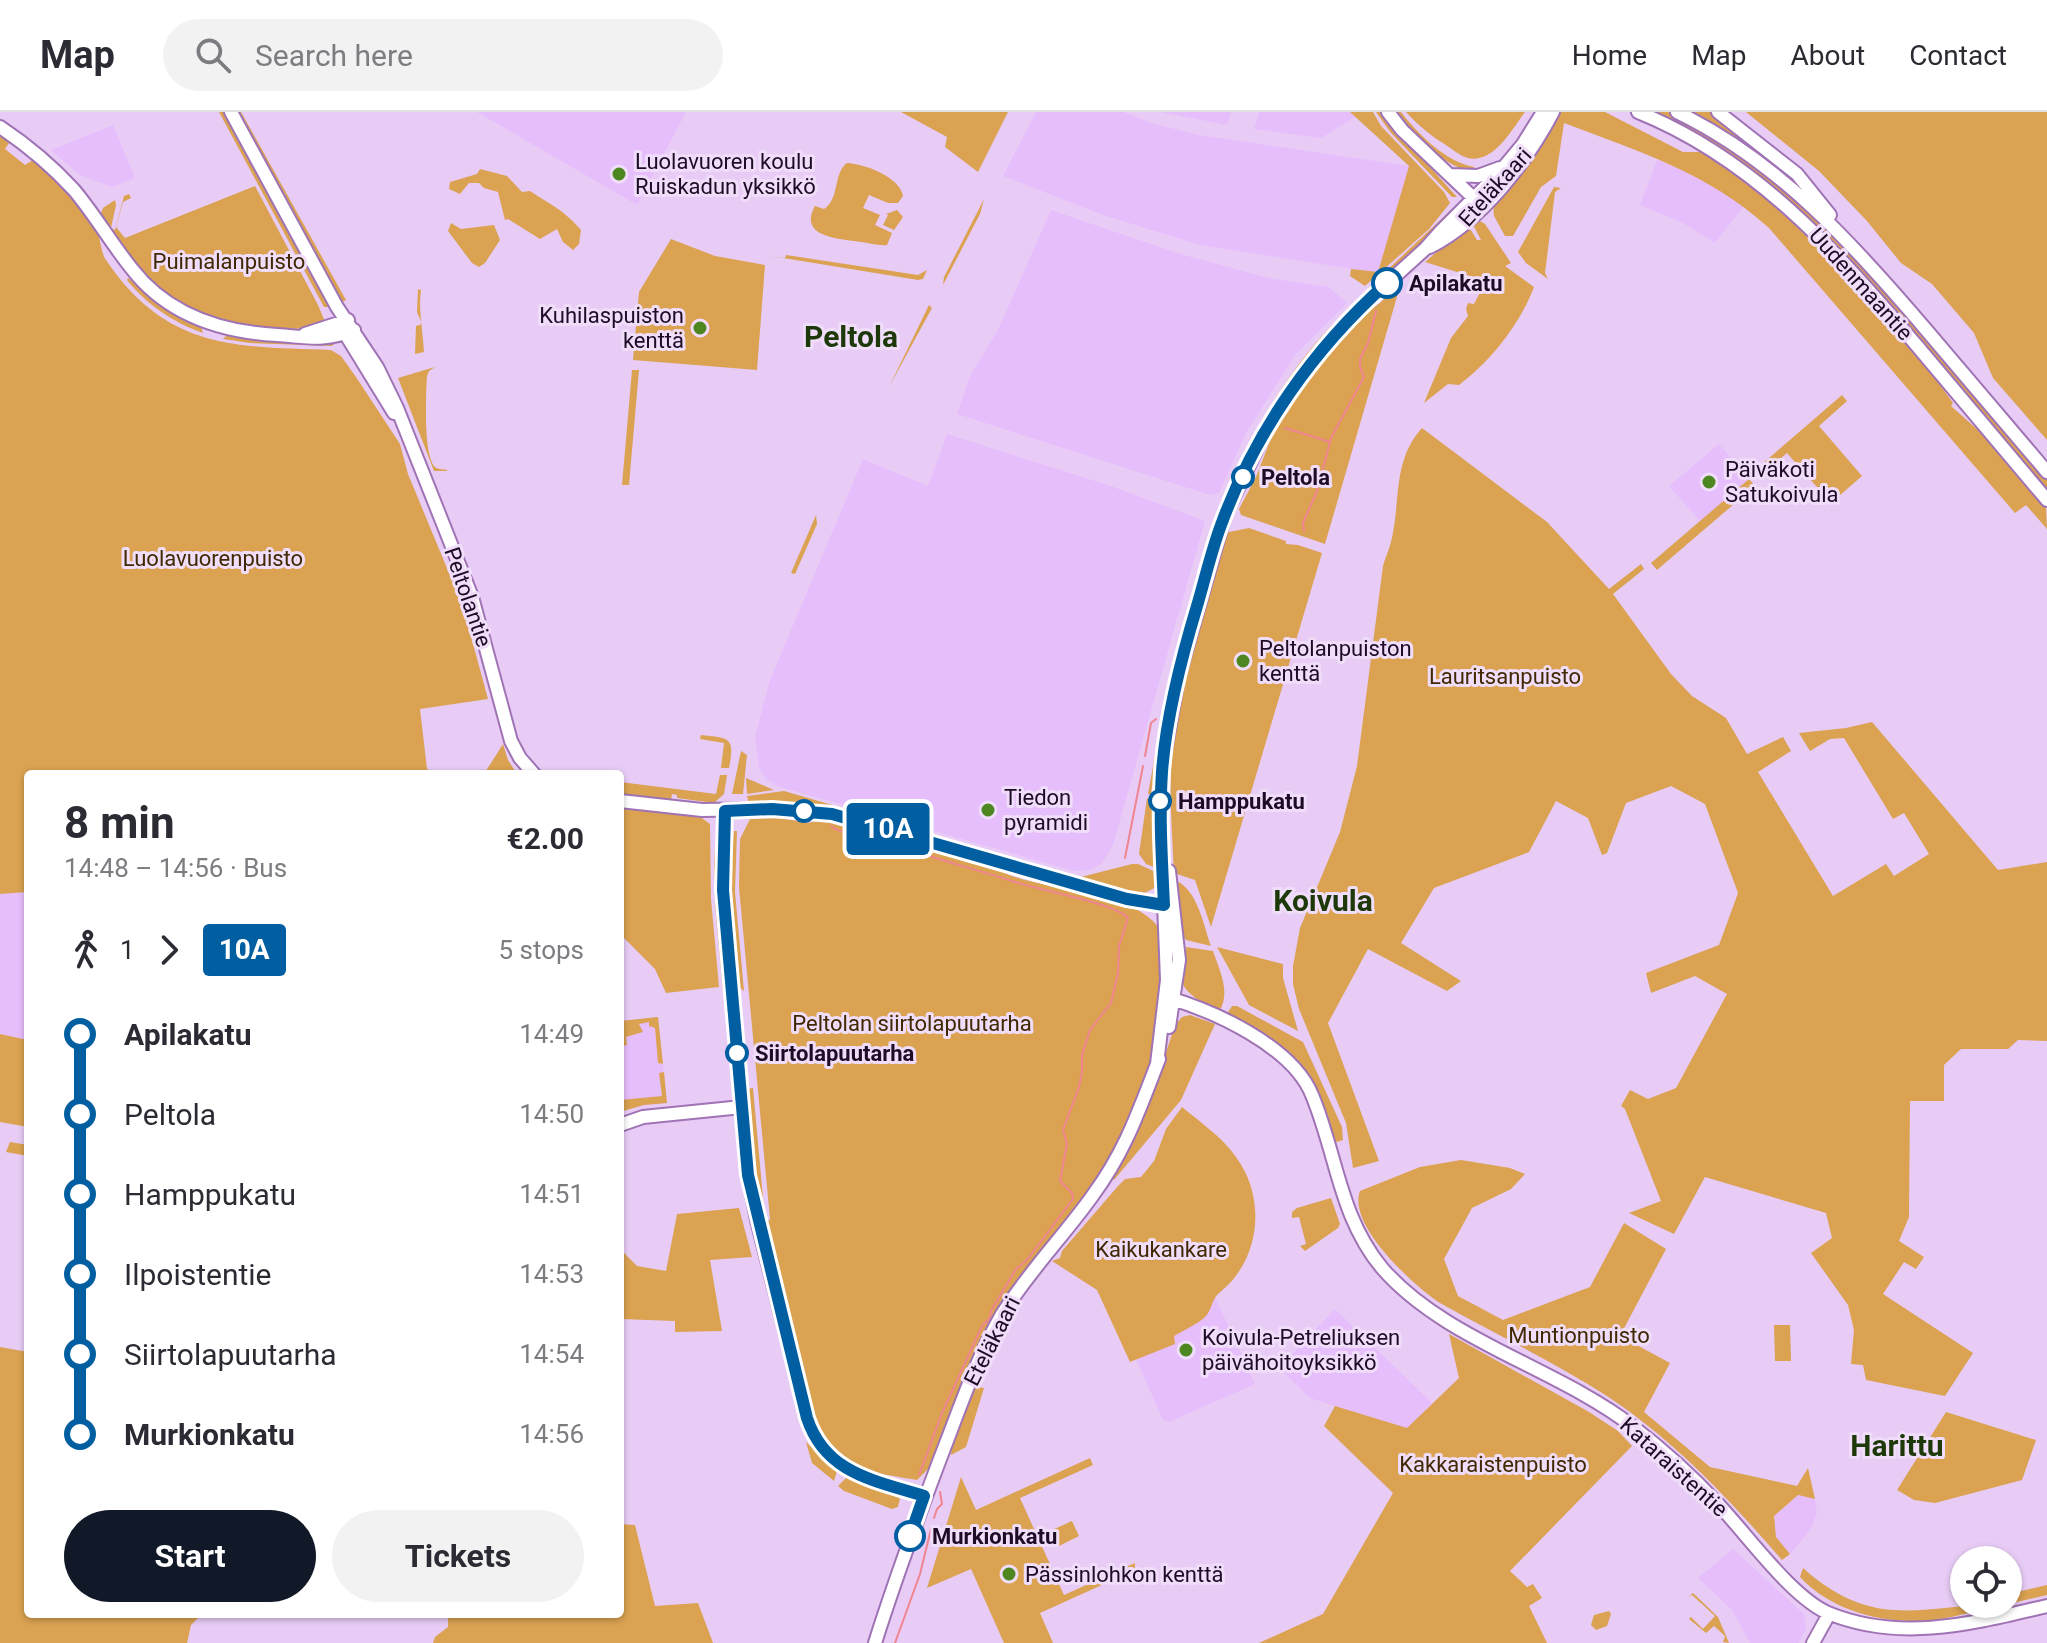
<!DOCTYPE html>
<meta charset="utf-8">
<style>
:root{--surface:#fff;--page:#f2f2f3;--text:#2b2b33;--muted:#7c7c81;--line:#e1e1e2;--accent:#111827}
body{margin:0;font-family:Roboto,sans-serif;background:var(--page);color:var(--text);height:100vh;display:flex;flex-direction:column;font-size:30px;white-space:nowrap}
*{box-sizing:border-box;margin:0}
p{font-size:26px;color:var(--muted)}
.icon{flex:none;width:44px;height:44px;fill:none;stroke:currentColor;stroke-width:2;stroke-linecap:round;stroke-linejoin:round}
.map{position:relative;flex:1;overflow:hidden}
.drawer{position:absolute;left:24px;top:658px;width:600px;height:848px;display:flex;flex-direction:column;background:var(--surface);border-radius:8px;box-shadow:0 2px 6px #0004}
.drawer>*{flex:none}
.badge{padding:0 16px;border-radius:6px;font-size:28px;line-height:52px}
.controls{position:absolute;left:1950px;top:1434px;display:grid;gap:16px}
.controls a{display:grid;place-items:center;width:72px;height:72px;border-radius:50%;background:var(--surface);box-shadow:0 2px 6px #0004;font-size:40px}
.map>.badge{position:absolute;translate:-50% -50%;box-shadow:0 0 0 4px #fff}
.legs{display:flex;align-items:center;gap:12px;height:88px;padding:0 40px;font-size:26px}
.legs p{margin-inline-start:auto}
.overview{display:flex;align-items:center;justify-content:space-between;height:136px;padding:0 40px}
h1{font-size:44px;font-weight:700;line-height:60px}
.action{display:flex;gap:16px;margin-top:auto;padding:16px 40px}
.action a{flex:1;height:92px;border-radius:48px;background:var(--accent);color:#fff;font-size:32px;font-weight:700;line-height:92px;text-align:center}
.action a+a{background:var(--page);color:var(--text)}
ul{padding:0 40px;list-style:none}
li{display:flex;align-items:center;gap:28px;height:80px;font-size:30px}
li i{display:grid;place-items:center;width:12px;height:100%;margin:0 10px;background:currentColor}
li i::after{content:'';width:20px;height:20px;margin:-10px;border:6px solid;border-radius:50%;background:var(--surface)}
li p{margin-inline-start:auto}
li:first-child i{background:linear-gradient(#0000 50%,currentColor 0)}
li:last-child i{background:linear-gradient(currentColor 50%,#0000 0)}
header{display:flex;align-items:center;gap:48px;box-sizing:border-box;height:112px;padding:0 40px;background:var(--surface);border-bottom:2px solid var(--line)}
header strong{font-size:38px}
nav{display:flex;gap:44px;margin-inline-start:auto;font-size:28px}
.search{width:560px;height:72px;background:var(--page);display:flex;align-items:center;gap:20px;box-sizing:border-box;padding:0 28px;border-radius:44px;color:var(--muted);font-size:30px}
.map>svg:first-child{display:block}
</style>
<header>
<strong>Map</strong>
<div class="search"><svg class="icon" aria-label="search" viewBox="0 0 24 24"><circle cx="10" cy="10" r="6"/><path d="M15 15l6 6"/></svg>Search here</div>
<nav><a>Home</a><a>Map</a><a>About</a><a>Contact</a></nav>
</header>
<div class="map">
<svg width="2047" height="1531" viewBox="0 0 2047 1531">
<rect width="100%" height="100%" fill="#e8ccf6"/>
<path fill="#e7befc" d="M477 0H686L637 93Z
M1036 0H1124L1151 11 1199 23 1410 54 1378 161 1200 133 1103 103 1003 64Z
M1161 0H1231L1227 13Z
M1259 0H1353L1357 4 1321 26 1254 17Z
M113 13 135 66 112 75 80 63 51 38Z
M1657 48 1706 68 1744 94 1715 131 1683 111 1640 93Z
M1051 98 1180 142 1269 166 1329 175 1347 191 1296 242 1246 321 1219 381 1210 383 957 302 971 262 998 218Z
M947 322 1111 374 1205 409 1113 733 1102 751 1090 758 1074 759 777 674 766 667 759 657 755 625 770 568 863 347 928 374Z
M1719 332 1749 367 1700 409 1669 374Z
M28 780V928L0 922V782Z
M658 905 667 991 626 995 620 999V909Z
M1215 1185 1255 1272 1169 1310 1163 1308 1127 1227Z
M1335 1197 1432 1291 1407 1317 1310 1286 1279 1256Z
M1798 1383 1815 1387 1817 1401 1811 1417 1790 1442 1776 1425 1774 1404Z
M1733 1437 1804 1502 1806 1517 1799 1531H1750L1732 1498 1698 1466Z"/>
<path fill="#daa251" d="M219 0H226L330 195H324Z
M235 0H241L346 188 342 190Z
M901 0H1008L978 60 945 35 947 25Z
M1350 0H1373L1381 14 1444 80 1450 91 1429 117 1365 174 1350 164 1351 157 1378 160 1409 54Z
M1376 0H1380L1457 85H1452L1391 21Z
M1395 0H1401C1418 22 1446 50 1474 55L1475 61C1449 57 1409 23 1395 0Z
M1406 0H1525C1512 17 1494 52 1468 46 1460 44 1452 37 1446 33 1431 24 1418 13 1406 0Z
M1558 0H1605L1683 40H1703L1745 68 1781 97 1840 155 1933 263 1953 291 1951 294 1978 318 2046 396 2047 417 2026 393 2015 401 1769 116C1707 60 1640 40 1564 11L1556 64 1541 75 1513 124H1505L1494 104 1493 91Z
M1650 0H1668L1702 17 1777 70 1849 137 2047 368V380L1887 191 1804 102 1740 51 1712 32Z
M1693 0H1712L1793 67 1717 13Z
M1746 0H2047V328L1993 266 1974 221 1932 172 1901 151 1867 109 1819 59Z
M0 21 9 31 5 37 25 53 33 48 38 51C58 70 80 91 95 114 101 125 100 139 106 148 166 237 234 235 331 238L341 244 356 265 400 332 408 362 463 495 488 587 420 597 427 657 441 662H28V780L0 782Z
M847 51C865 52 900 65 903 84L898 91H888L869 83 863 96 880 103 875 113 892 121 887 133C878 134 870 131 861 130 841 127 797 126 815 94L824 97C840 87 833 61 847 51Z
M480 57 507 64 522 80 530 79C551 93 564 98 581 118L579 132 573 138 563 130 557 117 540 127 508 107 505 108 498 80 484 76 479 71H469L460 82 449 77 450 70 477 62Z
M255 74 318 193 325 210C305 220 280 217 259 214 245 212 229 212 216 208 162 191 131 148 100 104L103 96 115 88 116 93 111 116 115 118 124 84 129 82 131 86 123 90 116 115 125 126Z
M1554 75 1561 76 1555 80 1545 161 1548 167 1526 151 1518 140Z
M984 87 980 102 943 173 944 165Z
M1452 97 1456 99 1449 107 1376 174 1368 176Z
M897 98 903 105 894 118 883 113 888 103 886 102Z
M1471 109H1480L1485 112 1511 151 1505 154 1534 175C1520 212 1491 249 1459 273L1448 272 1424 291 1451 226 1468 204 1466 197 1468 191 1474 192 1486 169 1425 150 1466 115H1469L1477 128H1481Z
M451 111 461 117 494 113 500 128 485 151 479 155 472 151 448 119Z
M671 127 715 144 765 153 757 258 633 248 639 180Z
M765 143 785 146 786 143 918 163 927 158 923 167 918 168Z
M128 166 169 197 201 214 203 221C174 211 146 192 127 168Z
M1401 171 1325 432 1241 403 1239 397 1256 365 1273 321 1322 244 1352 210 1380 191Z
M418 177 421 178C418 198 423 219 424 240L415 242 416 214 422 212 417 200Z
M929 193 932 196 889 275Z
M1335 210 1330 221 1263 313 1224 382C1253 320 1287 259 1335 210Z
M228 222 333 230 334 232 332 234 250 231 223 227Z
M435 255 429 259 427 264C426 281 423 343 435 355 439 358 443 357 448 358L446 359H434L398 266Z
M632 258H639L629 373H622Z
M1842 283 1847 289 1819 314 1862 364 1831 391 1787 341 1759 365 1754 359Z
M1422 316 1547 410 1609 477 1641 452 1644 457 1613 482 1671 562 1692 584 1726 606 1747 642 1783 625 1791 639 1758 660 1833 784 1886 752 1894 764 1929 742 1904 701 1893 707 1844 626 1830 627 1810 639 1799 621 1846 616 1872 610 1998 758 2047 750V929L2018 928 2008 937H1961L1944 953V989H1910L1909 1105 1899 1129 1924 1145 1916 1157 1904 1150 1883 1182 1973 1241 1945 1284 1866 1268 1863 1253 1851 1252 1854 1218 1848 1193 1811 1141 1832 1126 1826 1101 1705 1065 1674 1122 1629 1101 1661 1089 1625 997 1621 994 1630 978 1648 987 1676 976 1727 882 1695 864 1651 881 1646 861 1719 833 1738 781 1705 692 1671 674 1626 691 1607 741 1602 743 1588 706 1556 689 1529 740 1434 776 1401 831 1461 869 1447 879 1368 837 1328 911 1379 1049 1353 1056 1346 1011 1299 897 1293 872V854L1300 816 1340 720 1357 654 1383 454C1385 446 1389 438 1391 430 1401 390 1392 349 1422 316Z
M1749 367 1755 374 1657 458 1651 451Z
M816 403 817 412 795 462 791 461Z
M1249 416 1286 429V432L1298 433 1322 441 1211 815 1195 768 1174 761C1172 717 1168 674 1173 631 1182 559 1204 491 1224 421Z
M1203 443 1199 469 1180 539 1154 674H1152L1151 682H1148L1169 567Z
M701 623C730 626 735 625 729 656H721L724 631 700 627Z
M503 632 508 648 517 662H484Z
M741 639 747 643 743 682H732Z
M720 663H727L724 682 714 691 677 686V683L672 682 671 688 620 685V670L716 682Z
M746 666 774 678 747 682Z
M784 679 943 725 945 729 825 695 749 692 747 684Z
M1147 686 1153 691 1159 757 1146 752 1139 742Z
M620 694 699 704 710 712 711 787 719 875 666 881 655 857 620 822Z
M781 706 808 711 824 707 843 709C893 724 945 736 994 755 1001 758 1007 763 1015 765 1057 779 1119 778 1153 809 1170 825 1163 858 1160 879 1157 904 1157 932 1150 957 1135 1011 1102 1068 1066 1111 1045 1135 1024 1159 1007 1187 974 1241 952 1300 928 1357L917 1368C896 1364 852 1360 835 1343 827 1336 822 1325 816 1317L764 1113 770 1107 739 775 740 727 750 707Z
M734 719H737L735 780 744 879 736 873C730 817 727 775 734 719Z
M714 739 726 879 723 880 715 793Z
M1012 746 1081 765 1132 752H1138L1160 762 1158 774 1141 783 1125 781 1011 748Z
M1175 768C1198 778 1203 812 1211 834L1186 828 1183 824Z
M1186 835 1213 839C1220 860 1231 880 1219 900 1207 892 1183 883 1181 866 1181 855 1187 845 1186 835Z
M1217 835 1283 852V866L1298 919 1249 893Z
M1232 894H1237L1303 930 1342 1015 1343 1028 1337 1030 1333 1028 1308 965 1290 940 1226 903Z
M1190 903 1215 912 1181 988 1114 1068 1112 1064C1140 1016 1158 966 1175 913L1182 905Z
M658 905 663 952 658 951 655 916 649 914V910L639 912 643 920 626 925 627 933 620 934V944V909Z
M0 922 28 928V1015L0 1010Z
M664 960 667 991 644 993 620 1000V988L662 984 659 961Z
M753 976 764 1097 761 1098 752 1047 745 977Z
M1182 995C1200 1010 1222 1025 1236 1045 1262 1080 1262 1130 1235 1165 1230 1172 1223 1177 1217 1183 1212 1189 1211 1198 1206 1204 1198 1212 1184 1218 1174 1224L1175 1232 1130 1250 1097 1178 1052 1149 1060 1146 1062 1139 1118 1074 1125 1067 1141 1065 1154 1049 1166 1017Z
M10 1030 28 1033V1044L6 1040Z
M1461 1048 1510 1056 1525 1062 1511 1077 1472 1096 1444 1147 1458 1184 1503 1208 1590 1175 1624 1111 1666 1137 1620 1224 1670 1251 1644 1300 1710 1355 1797 1374 1808 1356 1815 1387 1798 1383 1774 1404 1776 1425 1790 1442 1782 1448C1729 1387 1675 1329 1607 1284 1554 1250 1495 1222 1440 1191 1414 1174 1347 1113 1360 1079L1420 1055Z
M1331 1086 1340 1112 1338 1116 1305 1139 1300 1134 1306 1132 1299 1105 1292 1106V1100L1297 1096Z
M739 1096 752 1145 710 1148 722 1219 675 1220V1209L620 1207V1137L637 1154 666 1159 677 1102Z
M1774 1213H1790L1791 1249H1775Z
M1449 1222 1589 1300 1618 1319 1632 1334 1510 1459 1527 1475 1533 1472 1542 1486 1529 1494 1547 1531H1259L1323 1502 1393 1381 1324 1314 1335 1294 1407 1316 1459 1266Z
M0 1235 28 1240V1502H202L191 1513 187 1531H0Z
M977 1275 984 1276 966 1335 951 1343 952 1330 972 1278Z
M1946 1300 2036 1328 2022 1368 1935 1391 1914 1388 1897 1378Z
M806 1330 837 1359 834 1369 812 1351Z
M1090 1346 1093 1353 1020 1386 1064 1483 1135 1451V1458L1040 1501 1053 1531H1004L971 1457 927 1476 961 1365 976 1398Z
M848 1364 900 1386 898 1395 892 1397 844 1379 838 1374Z
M1072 1409 1079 1424 1059 1434 1052 1418Z
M620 1412 635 1413 655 1494 698 1491 713 1531H433L435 1525 448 1515V1502H620Z
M1803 1456C1876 1521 1922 1492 2006 1492 1982 1497 1957 1505 1933 1508 1887 1513 1832 1500 1800 1465Z
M2047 1473V1483L2008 1492V1482Z
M1693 1481 1718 1505 1729 1531 1723 1530 1725 1524 1714 1514 1706 1521 1689 1507 1691 1505 1703 1517 1715 1504 1692 1483 1688 1485Z
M1609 1499 1611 1502 1607 1514 1596 1518 1591 1513 1594 1503Z"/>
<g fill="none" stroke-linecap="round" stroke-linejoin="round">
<path stroke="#ef8590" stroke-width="2" d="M1285 316 1330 330
M1304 419 1303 411 1317 379 1331 326 1364 265 1360 255V247L1368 231 1376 199
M1145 644 1151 611 1156 607
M831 714C846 725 871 725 889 731 929 745 971 756 1012 769 1037 778 1113 790 1128 806L1119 834 1118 861 1111 891 1090 918 1082 943V960L1079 975 1063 1018 1067 1032 1060 1069 1072 1081 1073 1087 1027 1148 1016 1157 991 1199 990 1206 982 1214 942 1301 919 1363
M1125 746 1143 654
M934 1406 937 1397 942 1392 940 1380
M895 1531 920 1462 931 1417"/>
<g stroke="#a073b5" stroke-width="16">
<path id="secondary" d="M231 0 337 195 377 255 397 296 472 485 511 629 520 646 534 662
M1388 0 1402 18 1480 92
M1638 0C1755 47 1838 141 1918 235 1961 286 2004 337 2047 388
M1677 0C1780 50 1855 134 1928 220 1968 267 2007 313 2047 360
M1718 0 1797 62 1830 103
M0 15C27 33 52 54 74 78 95 103 111 131 132 157 167 202 221 220 277 223 309 225 323 230 354 218
M1451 63 1478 64 1500 56
M1430 135C1482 108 1526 51 1553 0
M343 218 394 301
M305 222 348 208
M620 689 702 698 772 697 832 702 1127 787 1171 794
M725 699 723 778 748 1063 757 1108 807 1306C825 1361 874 1368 924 1384
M1169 759 1179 848 1169 915
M1166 885C1214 899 1292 934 1312 983 1337 1043 1339 1104 1382 1156 1444 1228 1557 1256 1632 1314 1662 1337 1691 1363 1717 1391 1746 1421 1791 1485 1828 1501 1901 1531 1974 1511 2047 1494
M1157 952 1167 868 1160 688 1162 656 1178 566 1225 403 1267 316 1288 282 1318 242 1362 194 1425 137 1441 119 1498 62 1523 32 1543 0
M620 1013 643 1005 742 995
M875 1531C897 1461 922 1394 948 1326 964 1284 979 1242 1001 1204 1028 1160 1064 1124 1093 1083 1126 1038 1139 998 1159 947
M1813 1531 1829 1502"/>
</g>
<use href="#secondary" stroke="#fff" stroke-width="12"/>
</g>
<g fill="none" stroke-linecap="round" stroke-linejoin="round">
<g stroke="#fff" stroke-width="18">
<path id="line-1" d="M910 1424 924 1384C873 1368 825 1361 807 1306L748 1063 723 778 725 699 772 697 832 702 1127 787 1164 793C1162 749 1159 704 1162 660 1166 605 1181 547 1197 494 1205 467 1211 440 1221 413 1255 320 1313 237 1387 171"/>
</g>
<use href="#line-1" stroke="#005ea1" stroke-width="12"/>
</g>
<g fill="#4e8620" stroke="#f0ddf9" stroke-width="3">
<circle cx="619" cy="62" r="8"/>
<circle cx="700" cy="216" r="8"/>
<circle cx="1709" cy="370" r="8"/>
<circle cx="1243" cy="549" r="8"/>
<circle cx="988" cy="698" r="8"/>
<circle cx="1186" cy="1238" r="8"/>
<circle cx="1009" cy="1462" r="8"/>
</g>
<g fill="#fff" stroke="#005ea1" stroke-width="4">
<circle cx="1387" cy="171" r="14"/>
<circle cx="1243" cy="365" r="10"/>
<circle cx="1160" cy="689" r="10"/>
<circle cx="804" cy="699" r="10"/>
<circle cx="737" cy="941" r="10"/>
<circle cx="910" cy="1424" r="14"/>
</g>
<g text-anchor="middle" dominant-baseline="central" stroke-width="6" stroke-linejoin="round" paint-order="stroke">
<g font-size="22" fill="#1e0c26" stroke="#f0ddf9" text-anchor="start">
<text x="635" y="49">Luolavuoren koulu<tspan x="635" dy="25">Ruiskadun yksikkö</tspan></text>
<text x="684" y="203" text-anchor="end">Kuhilaspuiston<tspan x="684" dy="25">kenttä</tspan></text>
<text x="1725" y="357">Päiväkoti<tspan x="1725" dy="25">Satukoivula</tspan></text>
<text x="1259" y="536">Peltolanpuiston<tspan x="1259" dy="25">kenttä</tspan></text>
<text x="1004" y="685">Tiedon<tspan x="1004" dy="25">pyramidi</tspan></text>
<text x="1202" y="1225">Koivula-Petreliuksen<tspan x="1202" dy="25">päivähoitoyksikkö</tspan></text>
<text x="1025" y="1462">Pässinlohkon kenttä</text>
</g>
<g font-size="22" fill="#1e0c26" stroke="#f0ddf9">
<text transform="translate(1495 75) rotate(-48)">Eteläkaari</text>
<text transform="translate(1861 172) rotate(48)">Uudenmaantie</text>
<text transform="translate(468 485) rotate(71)">Peltolantie</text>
<text transform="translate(992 1229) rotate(-63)">Eteläkaari</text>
<text transform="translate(1674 1355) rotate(42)">Kataraistentie</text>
</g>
<g font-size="22" fill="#402800" stroke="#f0ddf9">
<text x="229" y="149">Puimalanpuisto</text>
<text x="213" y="446">Luolavuorenpuisto</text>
<text x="1505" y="564">Lauritsanpuisto</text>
<text x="912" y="911">Peltolan siirtolapuutarha</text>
<text x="1161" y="1137">Kaikukankare</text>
<text x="1579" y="1223">Muntionpuisto</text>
<text x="1493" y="1352">Kakkaraistenpuisto</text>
</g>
<g font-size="22" font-weight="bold" fill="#1e0c26" stroke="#f0ddf9" text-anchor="start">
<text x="1409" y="171">Apilakatu</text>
<text x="1261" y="365">Peltola</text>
<text x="1178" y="689">Hamppukatu</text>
<text x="755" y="941">Siirtolapuutarha</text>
<text x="932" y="1424">Murkionkatu</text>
</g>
<g font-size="30" font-weight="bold" fill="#1e3909" stroke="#f0ddf9">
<text x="851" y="224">Peltola</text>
<text x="1323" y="788">Koivula</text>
<text x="1897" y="1333">Harittu</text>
</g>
</g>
</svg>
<div class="controls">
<a><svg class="icon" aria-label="locate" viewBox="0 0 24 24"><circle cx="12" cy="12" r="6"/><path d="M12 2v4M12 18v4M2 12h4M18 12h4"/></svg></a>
</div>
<b class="badge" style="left:888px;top:717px;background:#005ea1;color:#fff">10A</b>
<section class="drawer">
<div class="overview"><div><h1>8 min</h1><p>14:48 – 14:56 · Bus</p></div><b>€2.00</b></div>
<div class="legs"><svg class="icon" aria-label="walk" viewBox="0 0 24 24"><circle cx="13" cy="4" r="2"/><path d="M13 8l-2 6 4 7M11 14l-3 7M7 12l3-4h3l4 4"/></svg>1<svg class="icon" aria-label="forward" viewBox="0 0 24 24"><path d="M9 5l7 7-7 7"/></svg><b class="badge" style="background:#005ea1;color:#fff">10A</b><p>5 stops</p></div>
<ul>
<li><i style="color:#005ea1"></i><b>Apilakatu</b><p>14:49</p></li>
<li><i style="color:#005ea1"></i><span>Peltola</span><p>14:50</p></li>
<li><i style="color:#005ea1"></i><span>Hamppukatu</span><p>14:51</p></li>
<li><i style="color:#005ea1"></i><span>Ilpoistentie</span><p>14:53</p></li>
<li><i style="color:#005ea1"></i><span>Siirtolapuutarha</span><p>14:54</p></li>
<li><i style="color:#005ea1"></i><b>Murkionkatu</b><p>14:56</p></li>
</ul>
<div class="action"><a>Start</a><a>Tickets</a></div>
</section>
</div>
